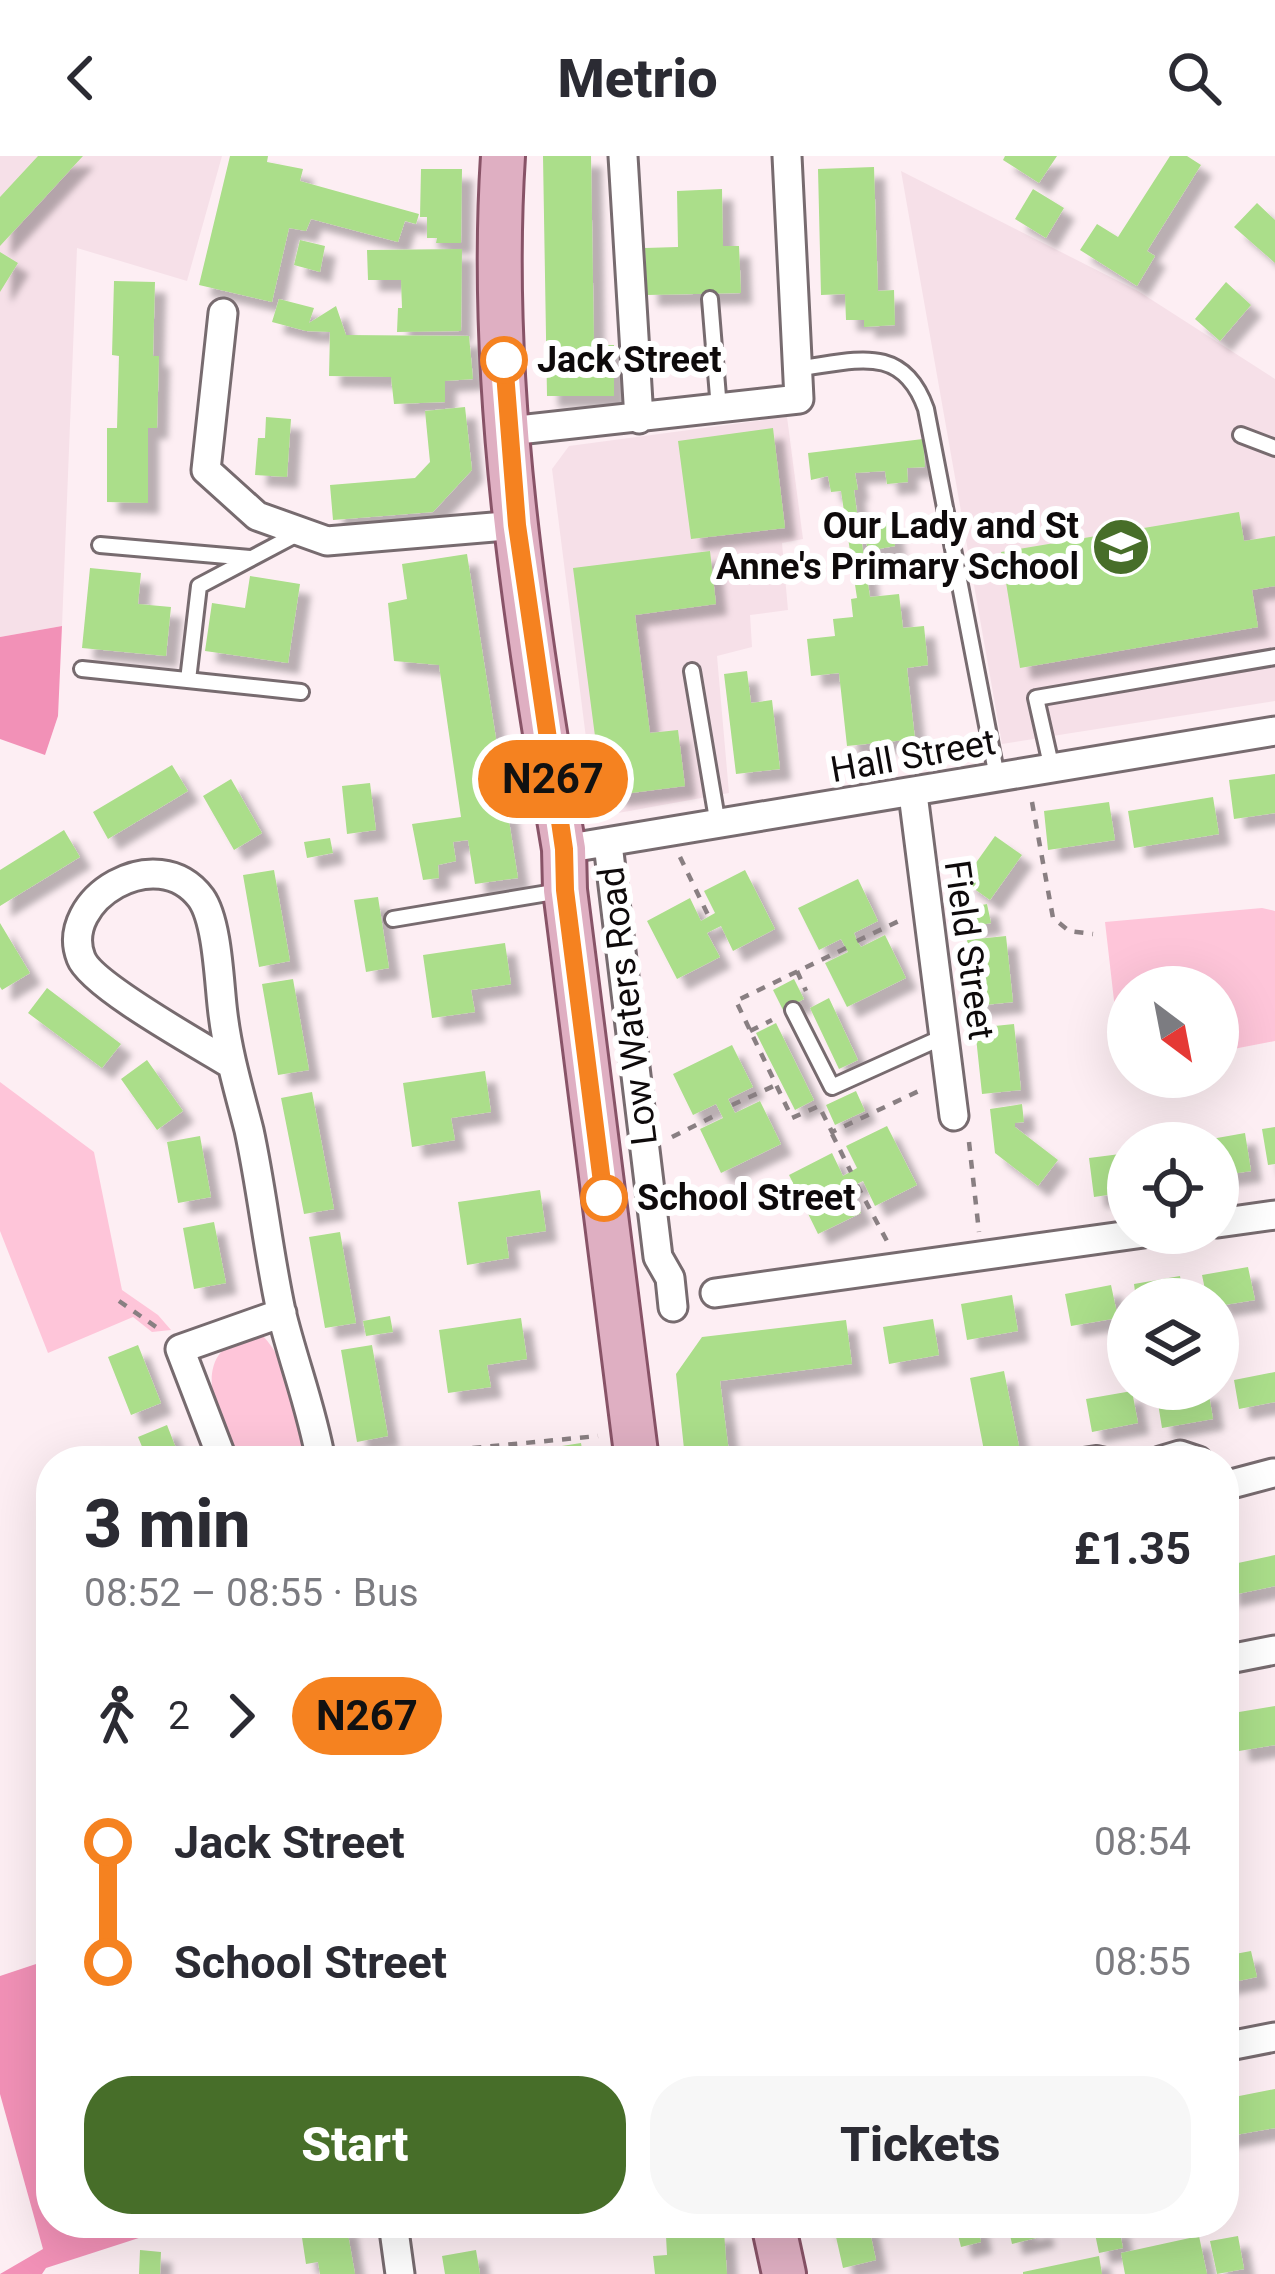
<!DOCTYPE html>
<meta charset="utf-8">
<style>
:root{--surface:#fff;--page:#f7f7f7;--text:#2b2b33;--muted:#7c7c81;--accent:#476e29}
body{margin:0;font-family:Roboto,sans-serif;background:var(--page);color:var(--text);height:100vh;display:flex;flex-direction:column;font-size:45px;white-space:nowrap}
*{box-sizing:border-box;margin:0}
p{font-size:39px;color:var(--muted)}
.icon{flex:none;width:66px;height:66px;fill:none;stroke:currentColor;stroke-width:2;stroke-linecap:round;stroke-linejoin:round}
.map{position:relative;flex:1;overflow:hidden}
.drawer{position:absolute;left:36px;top:1290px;width:1203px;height:792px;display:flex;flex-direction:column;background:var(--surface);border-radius:48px;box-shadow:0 12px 48px #0002}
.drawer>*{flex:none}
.badge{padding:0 24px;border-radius:39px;font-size:42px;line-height:78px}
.needle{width:78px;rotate:148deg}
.buttons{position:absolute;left:1107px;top:810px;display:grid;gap:24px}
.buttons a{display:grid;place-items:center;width:132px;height:132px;border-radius:50%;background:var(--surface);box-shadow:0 12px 48px #0002;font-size:60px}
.map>.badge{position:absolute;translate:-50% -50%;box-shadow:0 0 0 6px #fff}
.legs{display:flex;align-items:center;gap:18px;height:132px;padding:0 48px;font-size:39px}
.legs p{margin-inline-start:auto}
.overview{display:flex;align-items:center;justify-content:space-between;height:204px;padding:0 48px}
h1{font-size:66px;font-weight:800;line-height:90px}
.cta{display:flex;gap:24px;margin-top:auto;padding:24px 48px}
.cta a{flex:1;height:138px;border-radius:48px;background:var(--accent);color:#fff;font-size:48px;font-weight:800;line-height:138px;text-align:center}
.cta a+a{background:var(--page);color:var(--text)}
ul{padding:0 48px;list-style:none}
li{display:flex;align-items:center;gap:42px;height:120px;font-size:45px}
li i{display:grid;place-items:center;width:18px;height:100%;margin:0 15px;background:currentColor}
li i::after{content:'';width:30px;height:30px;margin:-15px;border:9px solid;border-radius:50%;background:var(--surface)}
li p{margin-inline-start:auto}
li:first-child i{background:linear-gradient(#0000 50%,currentColor 0)}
li:last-child i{background:linear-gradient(currentColor 50%,#0000 0)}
header{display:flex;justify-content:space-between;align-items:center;height:156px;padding:0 48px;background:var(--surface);font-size:54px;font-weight:800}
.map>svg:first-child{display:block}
</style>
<header><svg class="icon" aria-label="back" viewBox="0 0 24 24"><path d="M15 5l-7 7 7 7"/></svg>Metrio<svg class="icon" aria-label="search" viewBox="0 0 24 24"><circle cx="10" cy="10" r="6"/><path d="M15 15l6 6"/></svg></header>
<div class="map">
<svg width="1275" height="2118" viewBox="0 0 1275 2118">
<defs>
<filter id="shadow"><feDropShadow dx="11" dy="11" stdDeviation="3" flood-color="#0004"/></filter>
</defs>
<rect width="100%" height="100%" fill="#fdeef3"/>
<path fill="#f6e0e8" d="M0 0H222L187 125 77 92 62 470 0 481Z
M901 15 1138 135 1275 223V545L1002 588Z
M787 261 803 383 782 387 788 454 750 459 752 491 717 500 729 637 596 661 552 313 569 290Z"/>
<path fill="#fec5d9" d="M1262 752 1275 755V885L1218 896V831H1128V913L1122 914 1105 766Z
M0 926 94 996 122 1134 158 1159 171 1174 152 1176 133 1161 48 1197 0 1075Z
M262 1179C292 1210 302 1264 305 1305H235C217 1259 182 1187 262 1179Z"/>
<path fill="#f291b7" d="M62 470 58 560 45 599 0 583V481Z
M51 1803V2067L182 2068 46 2112 42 2118H0L43 2093 0 1938V1820Z"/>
<path fill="#abde8a" filter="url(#shadow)" d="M38 0H83L0 90V41Z
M230 0H268L267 6 303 13 300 25 419 58 416 68 405 65 398 86 311 63 306 75 289 72 272 146 199 129Z
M543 0H591L594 189H614V240H547Z
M1005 0H1057L1039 27 1003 4Z
M1170 0H1187L1201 9 1147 95 1155 100 1137 130 1080 94 1097 68 1118 81Z
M874 11 878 135 894 134 895 169 864 171V164H846L845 138 821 139 818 13Z
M421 13H462L461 87H436L437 82H427V61H420Z
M722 33 723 90H739L741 137 647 139 645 92 678 91 677 35Z
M1033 33 1064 52 1046 82 1015 63Z
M1257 47 1275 64V107L1234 71Z
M300 84 325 90 320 116 294 109Z
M462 93 461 175 397 176 398 152H402L401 124H368L367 94Z
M0 96 18 107 0 136Z
M114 125 155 126 153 200H159L157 272H148V347L107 346V272H117L119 200 112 199Z
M1226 126 1251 149 1220 185 1195 163Z
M279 143 314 152 309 167 336 150 346 179 469 180 473 223 445 225V246L394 248 391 221 329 220 330 176 306 175 272 166Z
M465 251 472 314 433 356 333 364 330 329 415 322 430 306 425 255Z
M266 261 291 263 287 321 255 319 258 282H265Z
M773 272 785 372 691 383 678 285Z
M923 283 925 311 907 312 908 326 887 328 885 315 855 317 858 334H854L859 371 891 365 895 390 868 395 865 380 861 381 870 441 899 438 903 472 924 470 928 509 907 512 915 583 847 590 839 517 811 520 807 483 835 480 833 463 853 461 851 443 857 442 841 335 831 336 828 320 811 324 808 297Z
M1239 356 1244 385 1275 380V430L1252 434 1258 471 1020 512 1001 396Z
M710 395 716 448 635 459 650 577 678 574 685 630 616 639 601 626 573 412Z
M467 398 518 722 475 728 468 684 453 686 456 705 438 709 439 722 423 724 412 668 461 661 439 509 394 505 388 447 407 443 402 408Z
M90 412 141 417 138 448 171 451 166 500 82 492Z
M250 420 300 428 288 507 205 495 212 447 245 452Z
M747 515 751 547 772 544 780 613 736 618 724 518Z
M172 609 188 635 108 683 93 656Z
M1275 618V657L1234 663 1229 624Z
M231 623 262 677 234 694 203 640Z
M370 627 376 674 347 678 342 630Z
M1213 641 1219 678 1134 692 1128 655Z
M1109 646 1115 684 1048 694 1044 655Z
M64 674 80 701 0 750V714Z
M995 680 1022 699 990 744 963 725Z
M330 682 333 697 307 702 304 686Z
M274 714 290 805 259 811 243 719Z
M745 714 775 773 733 795 721 770 707 777 720 801 677 823 647 765 690 742 701 765 715 757 704 735Z
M858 723 878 765 854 777 857 785 861 791 885 779 906 822 847 851 825 807 848 796 841 783 819 794 798 752Z
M378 741 389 812 366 816 354 744Z
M987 748 991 767 965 772 961 753Z
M0 767 30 817 2 834 0 831Z
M1006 780 1013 846 975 850 967 784Z
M505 787 511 828 471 834 475 856 432 862 423 799Z
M293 823 309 914 278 919 262 828Z
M794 823 804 843 783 854 773 834Z
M47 832 121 888 102 912 28 857Z
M829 842 858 904 839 913 810 852Z
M776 867 814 944 795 954 756 877Z
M1014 868 1021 934 982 938 975 872Z
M732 889 753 931 728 943 735 957 760 945 781 988 721 1017 700 973 723 962 716 948 693 959 673 918Z
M147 904 183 955 157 974 121 923Z
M485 915 491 956 451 962 455 984 412 991 403 927Z
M856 935 865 955 835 969 826 949Z
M312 936 334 1053 304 1058 281 942Z
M1022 948 1024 966 1015 967V971L1058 1004 1038 1030 995 997 990 953Z
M887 970 917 1029 875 1050 863 1025 849 1032 861 1057 818 1078 789 1019 832 997 843 1020 857 1012 846 990Z
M1275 971V1008L1268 1009 1262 973Z
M1245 977 1251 1015 1218 1020V987H1189Z
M200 980 211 1041 178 1047 167 986Z
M1128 997V1036L1094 1041 1089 1002Z
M540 1034 546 1075 506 1081 509 1102 467 1109 458 1046Z
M214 1066 226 1127 194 1133 183 1072Z
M340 1076 356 1167 325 1172 309 1081Z
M1248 1111 1255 1144 1218 1150V1143H1207L1202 1119Z
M1180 1120 1184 1143H1136L1134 1128Z
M1111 1129 1118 1162 1071 1170 1065 1138Z
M1012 1139 1018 1175 967 1184 961 1148Z
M390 1160 393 1176 366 1180 363 1165Z
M521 1162 527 1203 487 1209 491 1231 448 1237 439 1174Z
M933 1163 939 1199 889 1208 883 1171Z
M846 1164 852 1208 720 1225 729 1296 685 1302 676 1218 702 1181Z
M138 1189 161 1247 131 1259 108 1201Z
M372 1189 388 1280 357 1286 341 1194Z
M1004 1215 1022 1305H986L970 1222Z
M1275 1216V1246L1239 1253 1234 1224Z
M1169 1233H1208L1213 1263 1162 1272 1156 1235Z
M1132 1235 1138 1267 1092 1276 1086 1243Z
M167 1269 181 1305H148L138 1281Z
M581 1287 584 1305H486V1302Z
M1275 1399V1430L1228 1440 1224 1410Z
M1275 1550V1589L1239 1595 1233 1557Z
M1251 1795 1257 1821 1224 1828V1800Z
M1275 1933V1972L1224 1981V1943Z
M346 2067 355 2118H320L318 2106 306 2108 301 2075Z
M826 2067H868L876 2104 843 2112 834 2072 828 2074Z
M955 2067H977L981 2086 961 2091Z
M1024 2067 1025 2073 1041 2070 1044 2080 1012 2088 1008 2070Z
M1118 2068 1123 2092 1099 2097 1094 2073Z
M724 2075 727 2118H655L653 2100 667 2099 666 2080Z
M1199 2080 1207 2118H1125L1121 2097Z
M1238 2080 1244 2113 1217 2118 1210 2085Z
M140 2094 161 2096 160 2118H139Z
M476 2094 480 2118H445L442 2100Z
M1099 2100 1102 2118H1023V2116Z"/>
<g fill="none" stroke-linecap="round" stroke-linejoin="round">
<g stroke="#776b6f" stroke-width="20">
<path id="service" d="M710 143 719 253
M794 213C853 206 902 185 926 253L997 621
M1241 279 1275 292
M100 389 250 402
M82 513 301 536
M692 515 718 669
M188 524 199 430 301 376
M1052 613 1036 542 1275 501
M393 763 560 735
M793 854 832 931 945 880
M1052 1305 1097 1298 1128 1305"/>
</g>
<g stroke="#776b6f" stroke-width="33">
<path id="minor" d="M623 0 639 263
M223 157 206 314 257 360 327 385 517 369
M509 275 799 243 787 0
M913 638 954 960
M608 688 658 1101 670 1122 673 1151
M564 693 1275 575
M229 907C200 889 91 829 81 802 58 744 157 683 201 742 218 766 219 828 223 858 228 899 239 935 249 974 262 1034 268 1095 281 1155 293 1205 312 1253 321 1305
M1218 1067 1275 1059
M715 1137 1144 1077
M223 1305 180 1193 282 1157
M1160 1305 1180 1299 1198 1305
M1224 1330 1273 1317
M1224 1504 1275 1494
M1224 1891 1275 1881
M393 2067 400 2118"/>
</g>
<g stroke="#885367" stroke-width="48">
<path id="primary" d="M503 0C488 231 526 466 564 693L565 734 637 1305
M773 2067 784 2118"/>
</g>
<path stroke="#897f82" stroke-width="4.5" stroke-dasharray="9 9" stroke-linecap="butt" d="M1032 646 1053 762 1069 775 1093 778
M680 701 709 761
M857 785 901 764
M846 792 736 845 792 962 819 950 832 976 923 933
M797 815 806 835
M750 875 772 864
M732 949 776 929
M832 978 851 1016
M672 981 720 957
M969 986 979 1076
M857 1029 888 1087
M119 1145 159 1173
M347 1304 598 1280"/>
<use href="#service" stroke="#fff" stroke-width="14"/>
<use href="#minor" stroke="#fff" stroke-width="27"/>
<use href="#primary" stroke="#dfafc2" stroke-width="42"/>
</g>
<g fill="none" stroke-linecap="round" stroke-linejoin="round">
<g stroke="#fff" stroke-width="27">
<path id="line-1" d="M504 204 517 369 564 693 565 734 604 1042"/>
</g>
<use href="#line-1" stroke="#f58220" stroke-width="18"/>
</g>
<defs>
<g id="school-disc" transform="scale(3)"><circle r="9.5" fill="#476e29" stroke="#fff"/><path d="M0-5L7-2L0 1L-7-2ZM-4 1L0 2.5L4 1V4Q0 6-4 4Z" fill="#fff"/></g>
</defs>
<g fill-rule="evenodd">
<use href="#school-disc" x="1121" y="391"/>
</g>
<g fill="#fff" stroke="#f58220" stroke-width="6">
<circle cx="504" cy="204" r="21"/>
<circle cx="604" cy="1042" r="21"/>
</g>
<g text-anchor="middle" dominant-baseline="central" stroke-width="12" stroke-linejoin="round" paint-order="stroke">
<g font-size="36" font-weight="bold" fill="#0e0a0b" stroke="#fff" text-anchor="start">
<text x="537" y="204">Jack Street</text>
<text x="637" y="1042">School Street</text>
</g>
<g font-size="36" font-weight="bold" fill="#0e0a0b" stroke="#fff" text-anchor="end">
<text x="1079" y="370">Our Lady and St<tspan x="1079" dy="41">Anne's Primary School</tspan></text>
</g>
<g font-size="36" fill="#0e0a0b" stroke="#fff">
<text transform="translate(913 600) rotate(-10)">Hall Street</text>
<text transform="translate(969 794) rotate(82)">Field Street</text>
<text transform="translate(628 850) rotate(-97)">Low Waters Road</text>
</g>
</g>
</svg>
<div class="buttons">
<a><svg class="needle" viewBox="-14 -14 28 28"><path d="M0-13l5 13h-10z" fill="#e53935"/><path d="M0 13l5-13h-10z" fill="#7c7c81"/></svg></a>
<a><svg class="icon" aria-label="locate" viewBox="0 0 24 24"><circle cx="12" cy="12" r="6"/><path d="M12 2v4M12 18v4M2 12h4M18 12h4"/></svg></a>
<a><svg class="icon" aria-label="layers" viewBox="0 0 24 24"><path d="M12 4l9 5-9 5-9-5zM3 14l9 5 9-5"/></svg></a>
</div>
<b class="badge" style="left:553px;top:623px;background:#f58220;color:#111">N267</b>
<section class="drawer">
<div class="overview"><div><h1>3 min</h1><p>08:52 – 08:55 · Bus</p></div><b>£1.35</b></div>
<div class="legs"><svg class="icon" aria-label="walk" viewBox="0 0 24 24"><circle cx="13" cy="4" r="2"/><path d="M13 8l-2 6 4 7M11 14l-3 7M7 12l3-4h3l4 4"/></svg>2<svg class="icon" aria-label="forward" viewBox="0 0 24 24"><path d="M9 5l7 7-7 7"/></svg><b class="badge" style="background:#f58220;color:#111">N267</b></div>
<ul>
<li><i style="color:#f58220"></i><b>Jack Street</b><p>08:54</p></li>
<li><i style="color:#f58220"></i><b>School Street</b><p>08:55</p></li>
</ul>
<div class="cta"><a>Start</a><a>Tickets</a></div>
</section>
</div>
